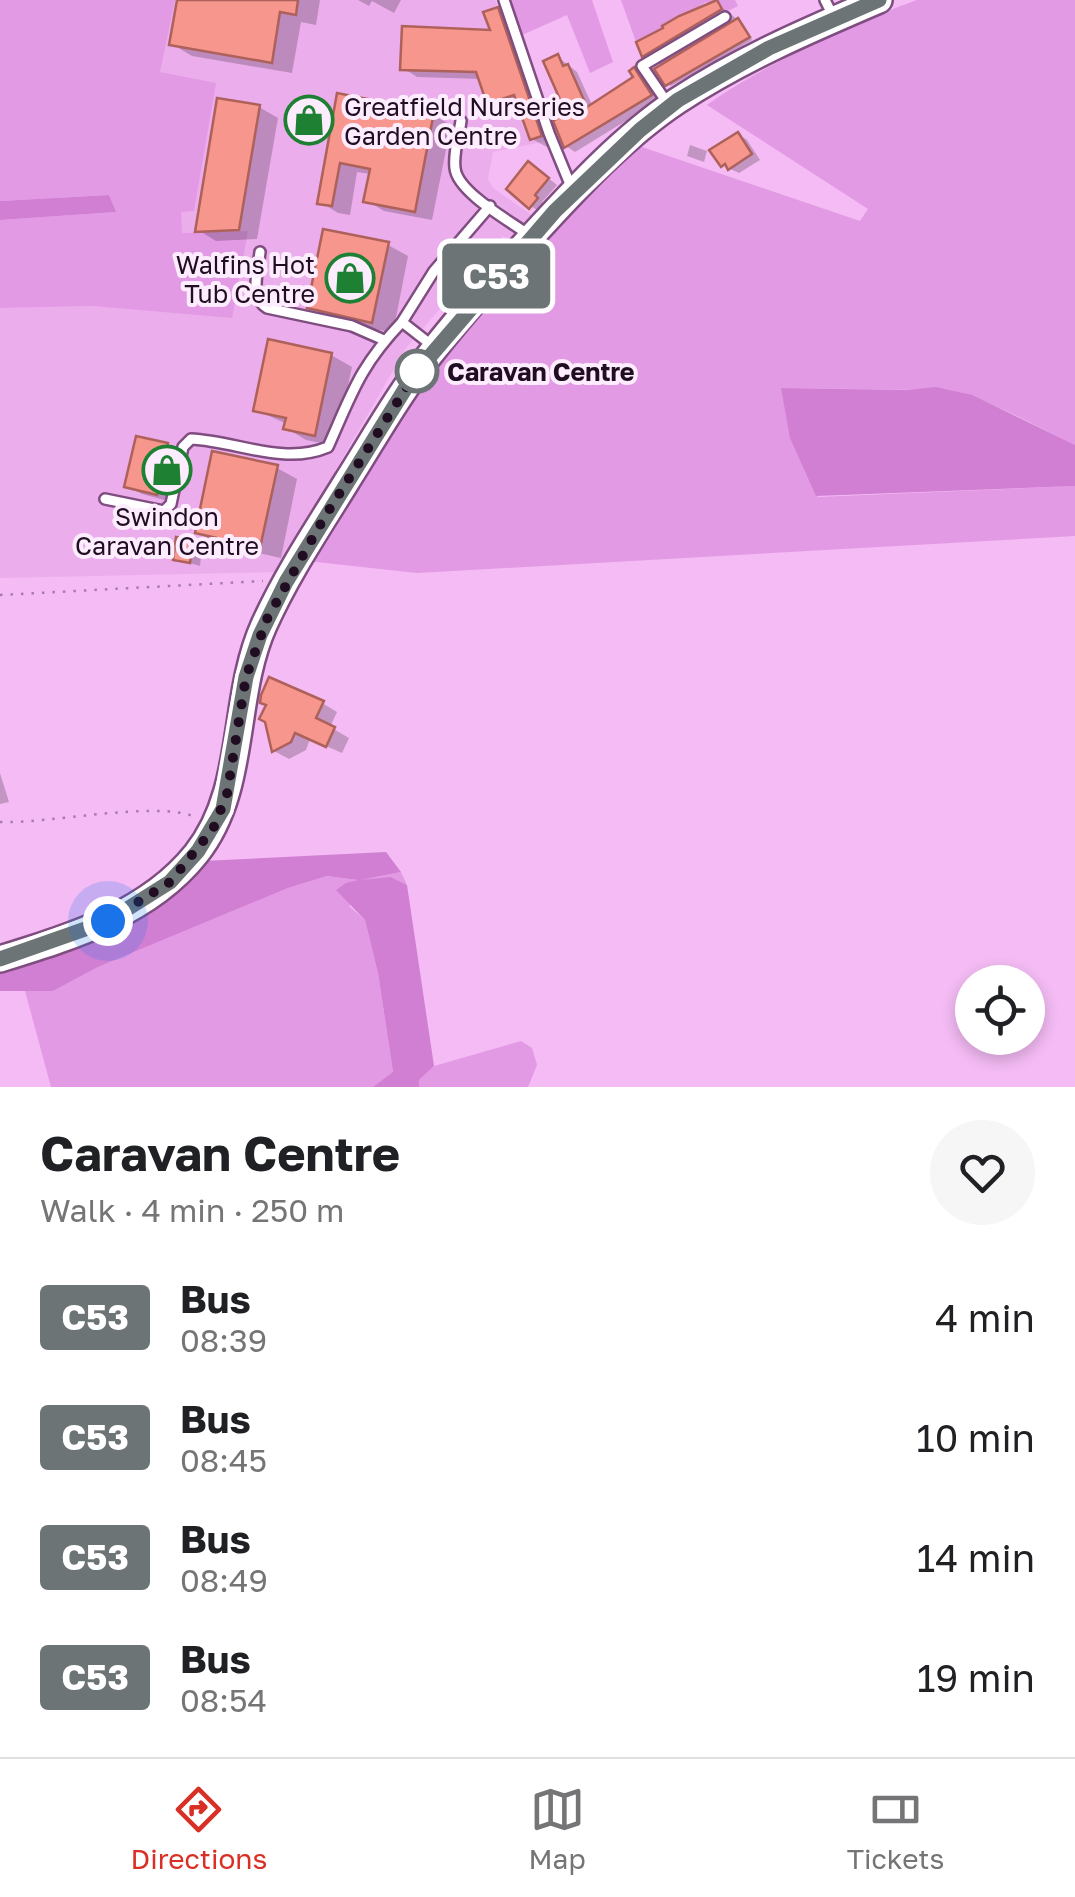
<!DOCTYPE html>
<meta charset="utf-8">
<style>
:root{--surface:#fff;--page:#f6f6f6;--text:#202124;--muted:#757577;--line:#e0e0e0;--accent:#d93025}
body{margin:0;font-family:"Golos Text",sans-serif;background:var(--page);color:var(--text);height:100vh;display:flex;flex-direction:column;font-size:38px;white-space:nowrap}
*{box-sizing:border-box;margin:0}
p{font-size:32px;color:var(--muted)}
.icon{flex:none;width:55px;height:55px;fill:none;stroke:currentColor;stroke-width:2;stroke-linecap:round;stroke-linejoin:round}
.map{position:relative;height:1087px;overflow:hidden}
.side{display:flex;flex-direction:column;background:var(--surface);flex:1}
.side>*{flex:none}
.badge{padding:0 20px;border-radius:8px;font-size:35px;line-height:65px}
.controls{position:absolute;left:955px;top:965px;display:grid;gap:20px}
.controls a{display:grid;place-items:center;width:90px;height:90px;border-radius:50%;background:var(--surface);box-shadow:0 5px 15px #0003;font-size:50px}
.you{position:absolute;width:50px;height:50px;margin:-25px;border:8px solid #fff;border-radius:50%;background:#1a73e8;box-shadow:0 0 0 15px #1a73e833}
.map>.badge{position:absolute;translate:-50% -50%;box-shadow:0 0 0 5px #fff}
.round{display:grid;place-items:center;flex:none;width:105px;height:105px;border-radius:52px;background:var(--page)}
.head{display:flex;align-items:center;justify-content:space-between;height:170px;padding:0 40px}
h1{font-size:48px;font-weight:700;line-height:75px}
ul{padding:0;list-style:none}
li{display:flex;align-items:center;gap:30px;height:120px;padding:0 40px}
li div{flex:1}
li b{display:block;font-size:38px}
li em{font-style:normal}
li .badge{min-width:110px;font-weight:700;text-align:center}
.dock{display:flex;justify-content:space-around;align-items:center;height:140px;border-top:2px solid var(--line);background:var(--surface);font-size:28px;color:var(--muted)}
.dock a{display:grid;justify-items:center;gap:5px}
.dock .current{color:var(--accent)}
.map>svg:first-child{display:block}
</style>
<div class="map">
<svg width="1075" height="1087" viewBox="0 0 1075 1087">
<rect width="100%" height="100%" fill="#f4bbf4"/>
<path fill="#ecadec" d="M42 0H495L546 141 493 152 488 179 493 188 533 216 510 240 503 236 406 348 277 572 0 578V308L94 306 248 231 182 233Z"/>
<path fill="#e39ae4" d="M0 0H175L160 72 216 83 194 211 181 212 182 233 248 231 232 318 94 306 0 308V220L115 212 109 195 0 201Z
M511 0H592L613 62 590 73 567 15 522 35Z
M621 0H735L738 6 724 13 717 1 709 5 706 2 697 8 699 11C673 18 659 30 636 42Z
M917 0H1075V445C1043 430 957 380 926 390L782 388 791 438 818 497 1075 486V536L417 573 307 561 422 383 570 211 639 146 860 221 868 209 707 105C763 65 853 23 917 0Z
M401 872 407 885 391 877 349 906 365 920 378 973 393 1073 373 1087H51L25 991H53L98 967 288 888 327 876 359 880Z
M521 1041 532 1048 537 1065 528 1087H419V1080L434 1066Z"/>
<path fill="#d17fd3" d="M109 195 116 212 0 220V201Z
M936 387 972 395 1075 445V486L816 496 790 438 781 388 908 390Z
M386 852 401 872 360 880 391 877 407 885 434 1066 419 1080V1087H373L393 1072 378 973 365 920 336 890 346 883 358 880 327 876 288 888 98 967 53 991H0V969C54 948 172 908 203 861Z"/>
<path fill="#0003" d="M180 0H320L316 25 301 22 292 73 192 56 172 44Z
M358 0H401L394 13 372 1 369 6Z
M716 3 742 23 752 40 671 86 667 84 663 66 644 55Z
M498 10 512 18 555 144 547 147 532 139 520 105 503 111 489 102 481 79 417 77 403 68 493 32Z
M558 57 577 72 593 107 636 78 634 70 644 76 660 100 575 152 566 146 569 114Z
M339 96 433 115 451 125 432 220 384 211 366 200 371 174 357 172 350 215 338 213 320 202Z
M259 107 278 118 257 239 216 241 198 230Z
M738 134 747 140 760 160 739 173 722 165Z
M690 145 707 151 704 162 687 156Z
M538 170 557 185 542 202 546 205 540 212 531 206Z
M388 245 408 256 393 333 330 319 310 307Z
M331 355 352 367 335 446 306 440 286 428 287 424 256 410Z
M167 446 182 454 172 502 142 494 127 486Z
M277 468 297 479 281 558 218 544 198 532Z
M193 542 202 547 200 566 176 559Z
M322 703 337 712 330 727 349 738 342 753 310 739 306 750 289 759 274 751Z
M0 773 9 802 0 804Z"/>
<path fill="#f6968c" stroke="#ad615a" stroke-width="2.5" d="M177 0H298L296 15 280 12 272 63 169 45Z
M717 0 722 9 642 57 636 42 663 28 662 26 679 16Z
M498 7 542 136 530 140 514 95 487 104 476 72 400 70 402 26 490 30 483 12Z
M738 18 750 37 665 86 654 69Z
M558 54 563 66 568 64 587 107 633 77 629 71 634 67 652 95 564 148 553 121 566 113 543 61Z
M337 93 434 112 415 212 363 202 370 169 340 163 332 206 317 204Z
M217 98 260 105 239 230 195 232Z
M738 132 752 154 728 170 725 164 721 167 709 150Z
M528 161 549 178 535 195 538 198 529 209 506 189Z
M323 229 389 242 372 323 307 308Z
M268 339 332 353 315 436 283 429 286 418 253 411Z
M136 436 168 443 157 495 124 487Z
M212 451 278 465 260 548 195 533Z
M176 537 193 539 190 563 173 560Z
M269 677 324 701 316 718 335 727 326 747 295 733 291 742 272 752 265 722 259 719 266 705 260 703 261 695Z"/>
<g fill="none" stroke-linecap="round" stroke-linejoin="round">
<g stroke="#7f4d80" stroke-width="14">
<path id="lane" d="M504 0 549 133 572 189
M825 0 833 16
M668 104 642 66 725 17
M461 121C459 135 453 153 455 168 457 192 510 221 529 235
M260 252C258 271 249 297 267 308L352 326 384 340
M402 322 434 271 490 206
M105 499 164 511 171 504 183 447 191 439C237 441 283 466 328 447 352 393 360 366 402 322L434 347"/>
</g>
<g stroke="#7f4d80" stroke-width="30">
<path id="secondary" d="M0 959C71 937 148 914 196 854 248 789 231 698 264 625 287 574 318 528 347 481 370 445 391 407 416 373 452 324 493 279 533 235 577 187 623 137 677 101 741 59 809 30 879 0"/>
</g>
<path stroke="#a87ca8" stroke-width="2.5" stroke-dasharray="2.5 8" stroke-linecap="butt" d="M0 595 263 581
M0 822C48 824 158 800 195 817"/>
<use href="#lane" stroke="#fff" stroke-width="9"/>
<use href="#secondary" stroke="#fff" stroke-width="25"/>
</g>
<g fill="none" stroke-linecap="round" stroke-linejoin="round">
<g stroke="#fff" stroke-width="22">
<path id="line" d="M0 959 108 921 170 882 198 851 223 809 246 677 260 635 286 582 413 376 555 211 640 130 678 100 769 48 879 0"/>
</g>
<use href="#line" stroke="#6c7476" stroke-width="15"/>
<path stroke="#210d22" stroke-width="10" stroke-dasharray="0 18" d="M108 921 170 882 213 829 227 794 246 677 267 619 324 518 417 371"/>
</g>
<defs>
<g id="shop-ring" transform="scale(2.5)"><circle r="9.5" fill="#fdecfd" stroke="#1e8033" stroke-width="1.5"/><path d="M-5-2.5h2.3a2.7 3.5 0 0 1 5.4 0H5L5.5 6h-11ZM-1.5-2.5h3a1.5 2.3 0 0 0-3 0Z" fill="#1e8033"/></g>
</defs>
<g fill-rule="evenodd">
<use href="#shop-ring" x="309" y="120"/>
<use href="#shop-ring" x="350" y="278"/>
<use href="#shop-ring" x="167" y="470"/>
</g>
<circle fill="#fff" stroke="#6c7476" stroke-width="5" cx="417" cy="371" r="20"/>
<g text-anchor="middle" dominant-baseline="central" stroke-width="8" stroke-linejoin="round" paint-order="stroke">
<g font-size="25" fill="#210d22" stroke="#fdecfd" text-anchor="start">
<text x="344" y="106">Greatfield Nurseries<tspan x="344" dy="29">Garden Centre</tspan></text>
<text x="315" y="264" text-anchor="end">Walfins Hot<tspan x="315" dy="29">Tub Centre</tspan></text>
<text x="167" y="516" text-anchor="middle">Swindon<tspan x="167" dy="29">Caravan Centre</tspan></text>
</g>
<g font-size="25" font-weight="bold" fill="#210d22" stroke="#fdecfd" text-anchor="start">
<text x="447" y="371">Caravan Centre</text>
</g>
</g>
</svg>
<div class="controls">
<a><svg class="icon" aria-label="locate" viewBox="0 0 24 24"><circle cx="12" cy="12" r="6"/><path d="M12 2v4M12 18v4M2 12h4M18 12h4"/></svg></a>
</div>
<div class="you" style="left:108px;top:921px"></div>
<b class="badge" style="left:496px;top:276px;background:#6c7476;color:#fff">C53</b>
</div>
<section class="side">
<div class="head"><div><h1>Caravan Centre</h1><p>Walk · 4 min · 250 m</p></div><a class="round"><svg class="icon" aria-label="heart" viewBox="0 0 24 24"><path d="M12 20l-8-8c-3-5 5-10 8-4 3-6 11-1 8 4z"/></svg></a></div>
<ul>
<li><span class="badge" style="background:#6c7476;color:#fff">C53</span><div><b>Bus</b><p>08:39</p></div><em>4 min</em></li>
<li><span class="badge" style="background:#6c7476;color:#fff">C53</span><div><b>Bus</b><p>08:45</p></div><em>10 min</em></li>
<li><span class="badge" style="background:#6c7476;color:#fff">C53</span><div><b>Bus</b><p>08:49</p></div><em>14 min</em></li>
<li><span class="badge" style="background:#6c7476;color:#fff">C53</span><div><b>Bus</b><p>08:54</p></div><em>19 min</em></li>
</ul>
</section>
<nav class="dock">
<a class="current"><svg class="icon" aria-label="directions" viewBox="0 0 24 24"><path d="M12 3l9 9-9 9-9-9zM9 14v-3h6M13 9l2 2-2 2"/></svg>Directions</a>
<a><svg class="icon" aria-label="map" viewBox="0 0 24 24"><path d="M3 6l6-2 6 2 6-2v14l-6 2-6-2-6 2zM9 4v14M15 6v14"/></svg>Map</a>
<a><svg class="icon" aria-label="tickets" viewBox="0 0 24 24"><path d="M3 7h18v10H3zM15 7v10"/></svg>Tickets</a>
</nav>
